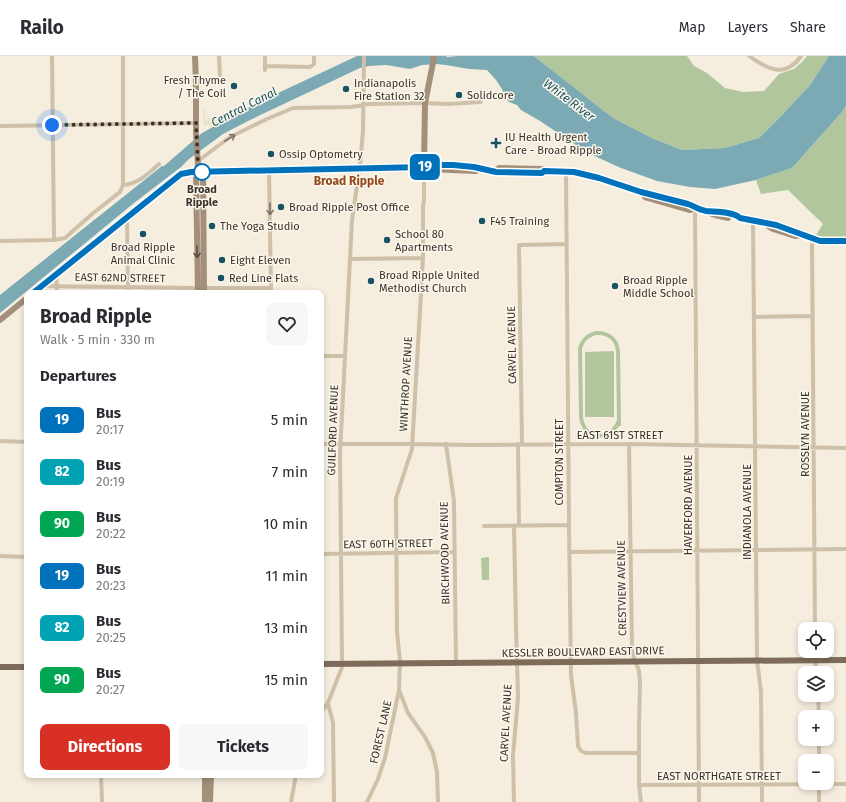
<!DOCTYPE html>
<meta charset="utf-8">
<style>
:root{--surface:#fff;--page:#f7f7f7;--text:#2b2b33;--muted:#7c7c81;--line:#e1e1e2;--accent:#d93025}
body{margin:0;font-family:"Fira Sans",sans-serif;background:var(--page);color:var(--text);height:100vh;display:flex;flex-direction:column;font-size:15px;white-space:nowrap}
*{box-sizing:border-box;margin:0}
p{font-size:13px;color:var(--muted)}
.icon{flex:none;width:22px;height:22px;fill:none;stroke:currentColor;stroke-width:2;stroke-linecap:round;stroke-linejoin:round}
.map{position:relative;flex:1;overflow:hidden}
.drawer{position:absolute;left:24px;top:234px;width:300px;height:488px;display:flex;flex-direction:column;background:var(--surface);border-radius:8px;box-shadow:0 2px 6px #0003}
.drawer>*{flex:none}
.badge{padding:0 8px;border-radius:6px;font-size:14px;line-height:26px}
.tools{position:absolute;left:798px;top:566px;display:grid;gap:8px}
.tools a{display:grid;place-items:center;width:36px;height:36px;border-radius:8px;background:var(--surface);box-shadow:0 2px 6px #0003;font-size:20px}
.you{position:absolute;width:20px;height:20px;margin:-10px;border:3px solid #fff;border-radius:50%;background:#1a73e8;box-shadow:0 0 0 6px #1a73e833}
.map>.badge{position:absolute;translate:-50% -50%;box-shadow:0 0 0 2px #fff}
h2{padding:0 16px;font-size:15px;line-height:36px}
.round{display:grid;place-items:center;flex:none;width:42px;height:42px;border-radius:8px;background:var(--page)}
.headline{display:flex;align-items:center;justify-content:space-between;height:68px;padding:0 16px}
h1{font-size:19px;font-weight:700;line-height:30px}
.cta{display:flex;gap:8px;margin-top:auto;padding:8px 16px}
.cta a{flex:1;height:46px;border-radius:8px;background:var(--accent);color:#fff;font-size:16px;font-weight:700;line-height:46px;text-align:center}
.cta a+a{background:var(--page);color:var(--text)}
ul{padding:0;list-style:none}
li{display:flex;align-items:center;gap:12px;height:52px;padding:0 16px}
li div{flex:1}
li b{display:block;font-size:15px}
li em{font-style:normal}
li .badge{min-width:44px;font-weight:700;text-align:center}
header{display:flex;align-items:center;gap:24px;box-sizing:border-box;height:56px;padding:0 20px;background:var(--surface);border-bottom:1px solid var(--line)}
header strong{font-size:19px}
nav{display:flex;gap:22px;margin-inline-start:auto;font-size:14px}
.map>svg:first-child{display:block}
</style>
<header>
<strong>Railo</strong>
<nav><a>Map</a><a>Layers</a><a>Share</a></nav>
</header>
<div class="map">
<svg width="846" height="746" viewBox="0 0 846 746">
<rect width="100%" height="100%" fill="#f5eedf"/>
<path fill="#b2c69d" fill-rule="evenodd" d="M534 0H687L694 10 707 17 725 32 743 36 764 35 779 18 794 13 802 6 807 0H829L810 29 783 58 759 82 725 92 682 94 652 82 613 62Z
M846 50V185L813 184 823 168 788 134 761 138 756 124 792 112 842 56Z
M595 275C609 274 619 282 620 295L621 370H619C607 389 581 383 579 361L578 292C581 283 586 278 595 275ZM596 279C607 278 615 284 616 295L617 364C610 384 585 382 583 361L582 293C584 285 589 281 596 279Z
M614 295V361H585V296Z
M489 501V524H482L481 502Z"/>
<path fill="#eee2c5" d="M204 53 206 54 205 60 206 64 208 65 209 64 207 63V61L212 63 217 60V62L213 64 214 65 231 55 233 59 226 63 222 64 212 70 207 69 205 70 203 69 204 68 203 66Z"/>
<path fill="#7baab5" d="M357 0H446L447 1 458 0H534L613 62 652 82 682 94 725 92 759 82 783 58 810 29 829 0H846V50L842 56 792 112 756 124 715 133 690 131 657 125 621 112 588 97 540 65 521 54 517 49 509 46 505 41 502 33 496 24 487 14 469 13 446 9 436 8 422 9 410 13 386 9 369 10 360 12 250 64 223 78 189 103 181 111 134 147 0 257V239L162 110H164L202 77 220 67 261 45Z"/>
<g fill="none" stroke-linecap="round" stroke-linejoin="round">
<path stroke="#cfc0a9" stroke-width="4" d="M52 0 54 184
M123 0V129
M219 0 220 19
M749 0C767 13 785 23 801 0
M265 10 310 11 314 8V0
M265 14V0
M0 70 196 67
M198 105 230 81 267 63 293 52 351 51 370 48 425 47 448 48 481 46
M269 114 271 237
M566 116 569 469 571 619 576 657 578 690 581 695 586 697H639
M695 152 699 746
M127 162 128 237
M753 165 757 604 761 636 762 746
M814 182 812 189 815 573
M0 185 54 184 65 182 92 158 120 136 123 129C138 128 148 118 159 108
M350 203 423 202
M56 218 57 237
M204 229 208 232H271
M42 230 198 232
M754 261 813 260
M321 300H345
M0 385 27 386
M321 388H413L471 389 629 388 846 392
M446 388 454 445 456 607
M518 388 519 470
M522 388 519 189 567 188
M629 388 632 593 633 599 639 615 640 626 639 671V729L641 746
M484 470 569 469
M569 496 846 493
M321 498 454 496
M0 500 27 501
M815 595 816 617
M399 634 408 657 425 681 433 697 437 716 438 746
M818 639 819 661
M321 656 328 647
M819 683V705
M101 719 102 746
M819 727V746
M639 729 846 728
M291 746 296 719
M334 746 333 667 328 647 342 611V608L340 398 352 164 360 109 363 75 364 0
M367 746 378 723 385 702 399 634 400 605 397 576 396 442 412 393 423 202V150L424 144V111
M514 746 513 700 518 641 516 570 514 470"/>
<path stroke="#a38f7a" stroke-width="6" d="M195 0 196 28V78L198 109 196 116 198 237
M429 110 453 109 474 111 497 116
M424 111 425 47 432 12 434 0
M200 112 203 116 204 237
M494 115 499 112 542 113 544 115 574 116 599 122 641 136 688 148 695 152 707 155H714L736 159 740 162 768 168 776 169 820 185H846
M645 141 690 154 695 152
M707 155C712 160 721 160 728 162
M768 170 773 173 795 180 803 179
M33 237 176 122 181 118 191 116 424 111 428 113 476 115 480 113
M0 264 27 242
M205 719V746
M210 746 211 719"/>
<path stroke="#7f6b59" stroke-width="6" d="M321 608 846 604
M0 611H27"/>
</g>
<defs><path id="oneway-shaft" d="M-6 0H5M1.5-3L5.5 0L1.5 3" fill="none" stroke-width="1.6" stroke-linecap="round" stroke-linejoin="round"/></defs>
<g stroke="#7e7263">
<use href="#oneway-shaft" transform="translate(230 82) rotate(-31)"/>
<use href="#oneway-shaft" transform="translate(270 153) rotate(89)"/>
</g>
<use stroke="#5a4e41" href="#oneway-shaft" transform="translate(197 196) rotate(89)"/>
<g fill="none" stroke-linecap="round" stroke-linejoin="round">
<g stroke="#fff" stroke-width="9">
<path id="line" d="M33 237 176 122 181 118 191 116 424 111 432 109H453L474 111 496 116 542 117 544 115 574 116 599 122 641 136 688 148C694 150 699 154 706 155 715 156 733 155 740 162L776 169 820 185H846"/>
</g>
<use href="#line" stroke="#0072bc" stroke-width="6"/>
<path stroke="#3b3229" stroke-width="4" stroke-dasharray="0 7.2" d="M52 69 196 67 198 109 203 116H202"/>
</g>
<g fill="#1b5261" stroke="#fcf7ec" stroke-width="1.5">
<circle cx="234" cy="30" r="4"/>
<circle cx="346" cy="33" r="4"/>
<circle cx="459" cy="39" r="4"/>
<path d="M494 81h4v4h4v4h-4v4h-4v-4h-4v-4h4z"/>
<circle cx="271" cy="98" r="4"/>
<circle cx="281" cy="151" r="4"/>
<circle cx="482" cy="165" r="4"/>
<circle cx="212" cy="170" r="4"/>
<circle cx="143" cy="178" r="4"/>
<circle cx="387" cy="184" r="4"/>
<circle cx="222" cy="204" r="4"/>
<circle cx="221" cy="222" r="4"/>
<circle cx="371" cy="225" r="4"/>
<circle cx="615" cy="230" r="4"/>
</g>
<circle fill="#fff" stroke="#0072bc" stroke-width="2" cx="202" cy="116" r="8"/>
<g text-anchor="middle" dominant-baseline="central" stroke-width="3" stroke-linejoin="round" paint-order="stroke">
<g font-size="11" fill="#3b3229" stroke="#fcf7ec" text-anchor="start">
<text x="226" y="24" text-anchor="end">Fresh Thyme<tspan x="226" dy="13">/ The Coil</tspan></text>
<text x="354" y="27">Indianapolis<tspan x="354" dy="13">Fire Station 32</tspan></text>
<text x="467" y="39">Solidcore</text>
<text x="505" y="81">IU Health Urgent<tspan x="505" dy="13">Care - Broad Ripple</tspan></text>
<text x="279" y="98">Ossip Optometry</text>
<text x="289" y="151">Broad Ripple Post Office</text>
<text x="490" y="165">F45 Training</text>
<text x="220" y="170">The Yoga Studio</text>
<text x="395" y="178">School 80<tspan x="395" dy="13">Apartments</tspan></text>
<text x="143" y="191" text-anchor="middle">Broad Ripple<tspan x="143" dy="13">Animal Clinic</tspan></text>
<text x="230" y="204">Eight Eleven</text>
<text x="379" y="219">Broad Ripple United<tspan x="379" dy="13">Methodist Church</tspan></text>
<text x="229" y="222">Red Line Flats</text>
<text x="623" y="224">Broad Ripple<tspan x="623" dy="13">Middle School</tspan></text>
</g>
<g font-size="11" font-weight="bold" fill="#3b3229" stroke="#fcf7ec">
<text x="202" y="133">Broad<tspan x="202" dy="13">Ripple</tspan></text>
</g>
<g font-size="11" fill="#3b3229" stroke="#fcf7ec">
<text transform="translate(120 222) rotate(1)">EAST 62ND STREET</text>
<text transform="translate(512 289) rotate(-91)">CARVEL AVENUE</text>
<text transform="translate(406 328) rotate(-87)">WINTHROP AVENUE</text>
<text transform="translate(333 374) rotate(-88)">GUILFORD AVENUE</text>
<text transform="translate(805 378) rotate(-90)">ROSSLYN AVENUE</text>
<text x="620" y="379">EAST 61ST STREET</text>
<text transform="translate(559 406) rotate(-90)">COMPTON STREET</text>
<text transform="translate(688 449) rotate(-90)">HAVERFORD AVENUE</text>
<text transform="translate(747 456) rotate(-90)">INDIANOLA AVENUE</text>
<text transform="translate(388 488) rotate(-1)">EAST 60TH STREET</text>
<text transform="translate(445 497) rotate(-91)">BIRCHWOOD AVENUE</text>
<text transform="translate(622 532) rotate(-91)">CRESTVIEW AVENUE</text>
<text transform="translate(583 596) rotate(-1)">KESSLER BOULEVARD EAST DRIVE</text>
<text transform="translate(506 667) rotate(-87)">CARVEL AVENUE</text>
<text transform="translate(381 676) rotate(-77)">FOREST LANE</text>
<text x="719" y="720">EAST NORTHGATE STREET</text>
</g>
<g font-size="12" font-style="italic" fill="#1b5261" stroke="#fcf7ec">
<text transform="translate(569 44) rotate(37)">White River</text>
<text transform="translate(244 51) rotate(-27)">Central Canal</text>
</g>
<g font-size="12" font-weight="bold" fill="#92491b" stroke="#fcf7ec">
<text x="349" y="125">Broad Ripple</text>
</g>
</g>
</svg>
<div class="tools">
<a><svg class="icon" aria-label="locate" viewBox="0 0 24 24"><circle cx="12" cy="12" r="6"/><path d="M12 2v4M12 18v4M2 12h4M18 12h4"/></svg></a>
<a><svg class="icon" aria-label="layers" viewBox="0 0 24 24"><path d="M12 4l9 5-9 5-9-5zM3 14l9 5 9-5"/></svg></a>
<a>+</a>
<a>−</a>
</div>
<div class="you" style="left:52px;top:69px"></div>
<b class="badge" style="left:425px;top:111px;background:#0072bc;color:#fff">19</b>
<section class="drawer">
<div class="headline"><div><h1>Broad Ripple</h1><p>Walk · 5 min · 330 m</p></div><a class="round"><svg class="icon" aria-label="heart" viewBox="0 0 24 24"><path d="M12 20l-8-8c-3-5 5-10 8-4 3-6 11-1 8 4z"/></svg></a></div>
<h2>Departures</h2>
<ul>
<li><span class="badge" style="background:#0072bc;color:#fff">19</span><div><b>Bus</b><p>20:17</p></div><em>5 min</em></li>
<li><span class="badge" style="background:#00a3b4;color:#fff">82</span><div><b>Bus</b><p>20:19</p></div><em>7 min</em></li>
<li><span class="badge" style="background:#00a651;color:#fff">90</span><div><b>Bus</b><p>20:22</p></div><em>10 min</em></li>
<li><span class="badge" style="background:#0072bc;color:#fff">19</span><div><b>Bus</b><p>20:23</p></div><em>11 min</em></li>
<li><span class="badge" style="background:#00a3b4;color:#fff">82</span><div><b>Bus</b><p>20:25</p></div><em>13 min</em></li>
<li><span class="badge" style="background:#00a651;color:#fff">90</span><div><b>Bus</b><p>20:27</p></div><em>15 min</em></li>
</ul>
<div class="cta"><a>Directions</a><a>Tickets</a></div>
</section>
</div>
